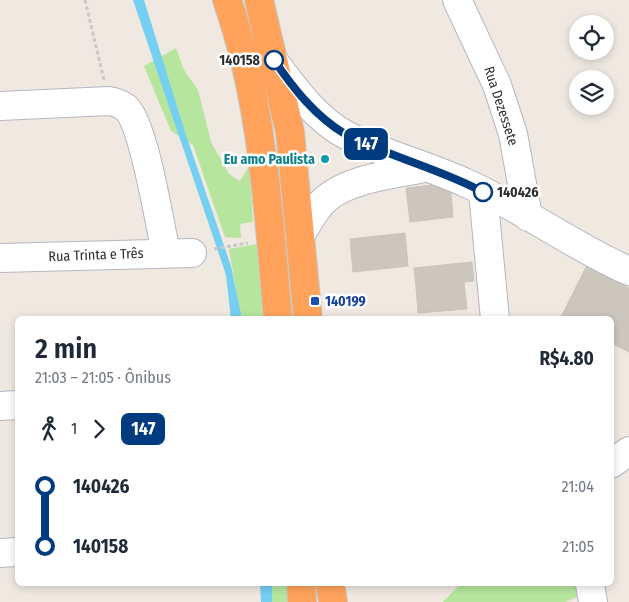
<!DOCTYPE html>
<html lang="pt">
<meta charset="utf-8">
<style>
:root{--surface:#fff;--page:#f6f6f7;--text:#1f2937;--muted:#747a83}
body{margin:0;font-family:"Fira Sans Condensed",sans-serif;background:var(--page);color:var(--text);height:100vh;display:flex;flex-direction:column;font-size:19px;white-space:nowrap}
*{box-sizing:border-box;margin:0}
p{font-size:16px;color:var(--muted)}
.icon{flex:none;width:28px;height:28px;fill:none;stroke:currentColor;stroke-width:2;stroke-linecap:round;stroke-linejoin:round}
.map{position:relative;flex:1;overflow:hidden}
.sheet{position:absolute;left:15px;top:316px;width:599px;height:270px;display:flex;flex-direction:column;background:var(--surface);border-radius:8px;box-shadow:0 2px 8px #0003}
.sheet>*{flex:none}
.badge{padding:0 10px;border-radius:8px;font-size:18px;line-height:32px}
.fabs{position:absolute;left:569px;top:15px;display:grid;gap:10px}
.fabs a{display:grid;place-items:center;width:45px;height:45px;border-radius:50%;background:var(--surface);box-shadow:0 2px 8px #0003;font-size:25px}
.map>.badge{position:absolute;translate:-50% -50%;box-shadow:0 0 0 2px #fff}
.legs{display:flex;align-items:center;gap:8px;height:55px;padding:0 20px;font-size:16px}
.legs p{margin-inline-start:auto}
.summary{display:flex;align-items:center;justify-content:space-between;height:85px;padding:0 20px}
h1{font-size:28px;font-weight:600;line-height:38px}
ul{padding:0 20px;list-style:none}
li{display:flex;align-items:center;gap:18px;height:60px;font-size:19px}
li i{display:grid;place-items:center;width:8px;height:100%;margin:0 6px;background:currentColor}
li i::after{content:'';width:12px;height:12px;margin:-6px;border:4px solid;border-radius:50%;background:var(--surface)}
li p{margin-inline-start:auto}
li:first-child i{background:linear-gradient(#0000 50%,currentColor 0)}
li:last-child i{background:linear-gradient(currentColor 50%,#0000 0)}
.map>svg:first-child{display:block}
</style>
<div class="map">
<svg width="629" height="602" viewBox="0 0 629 602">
<rect width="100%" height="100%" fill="#efe9e1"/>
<path fill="#b6e59e" d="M176 48 184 70 198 90 211 142 229 174 240 181 249 166 253 222 240 224 241 238 225 237 193 145 171 131 144 66Z
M263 243 270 319H241L229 249Z
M270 584H294L296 602H271Z
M460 584H583L585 593 566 602H443Z"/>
<path fill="#75cff0" d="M133 0H144L185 132 231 266 242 319H231L226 275Z
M260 584H272V602H261Z"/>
<path fill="#cbc7bf" stroke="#cbc5ba" d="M450 183 453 217 410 222 406 188Z
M405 233 408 266 353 272 350 239Z
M472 262 474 281 416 287 414 268Z
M586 267 629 288V352L611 343V319L561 317Z
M464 282 467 309 418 313 416 287Z"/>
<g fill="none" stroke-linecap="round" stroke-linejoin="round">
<g stroke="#b4b7c1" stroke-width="30">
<path id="minor" d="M457 0 497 85 513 134 528 217
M273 60C293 87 316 119 346 135 385 155 427 165 466 183 522 208 572 246 629 271
M0 106 109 101C115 102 121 104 126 108 144 124 160 226 166 253
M483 192 495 319
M300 236C308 223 315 208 327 198 352 178 392 175 423 168
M0 258 192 253
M0 406 18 405
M611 464 629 451
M0 553 18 552
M590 584 593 602"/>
</g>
<g stroke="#c9c9c9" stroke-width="30">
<path id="highway" d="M227 0C263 103 268 211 278 319
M259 0 290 132 308 319
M301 584 302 602
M330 584 333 602"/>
</g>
<path stroke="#c9c9c9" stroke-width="3" stroke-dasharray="4 2.5" stroke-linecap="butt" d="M85 0 104 80
M214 249 248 243"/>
<use href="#minor" stroke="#fff" stroke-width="28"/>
<use href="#highway" stroke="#ffa35c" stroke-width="28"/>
</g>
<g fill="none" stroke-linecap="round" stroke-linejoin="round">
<g stroke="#fff" stroke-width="11">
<path id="line-1" d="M274 60C293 88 315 116 345 134 354 140 366 144 376 148 412 163 450 174 483 192"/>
</g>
<use href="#line-1" stroke="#003b80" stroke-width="8"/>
</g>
<g fill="#fff" stroke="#003b80" stroke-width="2.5">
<circle cx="274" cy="60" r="9"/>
<circle cx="483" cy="192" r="9"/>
</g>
<circle fill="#0f9aa8" stroke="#fff" stroke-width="2" cx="325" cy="159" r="5"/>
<rect fill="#1a4fb4" stroke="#fff" stroke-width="2" x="310" y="296" width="10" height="10" rx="2.5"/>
<g text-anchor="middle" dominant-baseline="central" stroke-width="5" stroke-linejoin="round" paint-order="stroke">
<g font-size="14" font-weight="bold" fill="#2e2e2e" stroke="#fff" text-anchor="end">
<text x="260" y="60">140158</text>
<text x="497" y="192" text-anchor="start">140426</text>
</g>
<g font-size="14" fill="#2e2e2e" stroke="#fff">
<text transform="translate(501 106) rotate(72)">Rua Dezessete</text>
<text transform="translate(96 255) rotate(-2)">Rua Trinta e Três</text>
</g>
<g font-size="14" font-weight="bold" fill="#0d838f" stroke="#fff" text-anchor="end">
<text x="315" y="159">Eu amo Paulista</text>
</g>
<g font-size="14" font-weight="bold" fill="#164399" stroke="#fff" text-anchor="start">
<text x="325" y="301">140199</text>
</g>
</g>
</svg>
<div class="fabs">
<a><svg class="icon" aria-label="locate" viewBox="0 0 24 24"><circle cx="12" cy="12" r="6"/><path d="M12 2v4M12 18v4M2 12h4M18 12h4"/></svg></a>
<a><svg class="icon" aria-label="layers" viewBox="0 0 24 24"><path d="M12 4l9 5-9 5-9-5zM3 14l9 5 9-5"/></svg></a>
</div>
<b class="badge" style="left:366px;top:144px;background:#003b80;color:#fff">147</b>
<section class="sheet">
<div class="summary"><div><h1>2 min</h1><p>21:03 – 21:05 · Ônibus</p></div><b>R$4.80</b></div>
<div class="legs"><svg class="icon" aria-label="walk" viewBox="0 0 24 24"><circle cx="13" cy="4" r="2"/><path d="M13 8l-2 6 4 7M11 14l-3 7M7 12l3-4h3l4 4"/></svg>1<svg class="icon" aria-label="forward" viewBox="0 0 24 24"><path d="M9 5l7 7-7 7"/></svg><b class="badge" style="background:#003b80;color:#fff">147</b></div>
<ul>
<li><i style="color:#003b80"></i><b>140426</b><p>21:04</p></li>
<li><i style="color:#003b80"></i><b>140158</b><p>21:05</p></li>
</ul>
</section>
</div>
